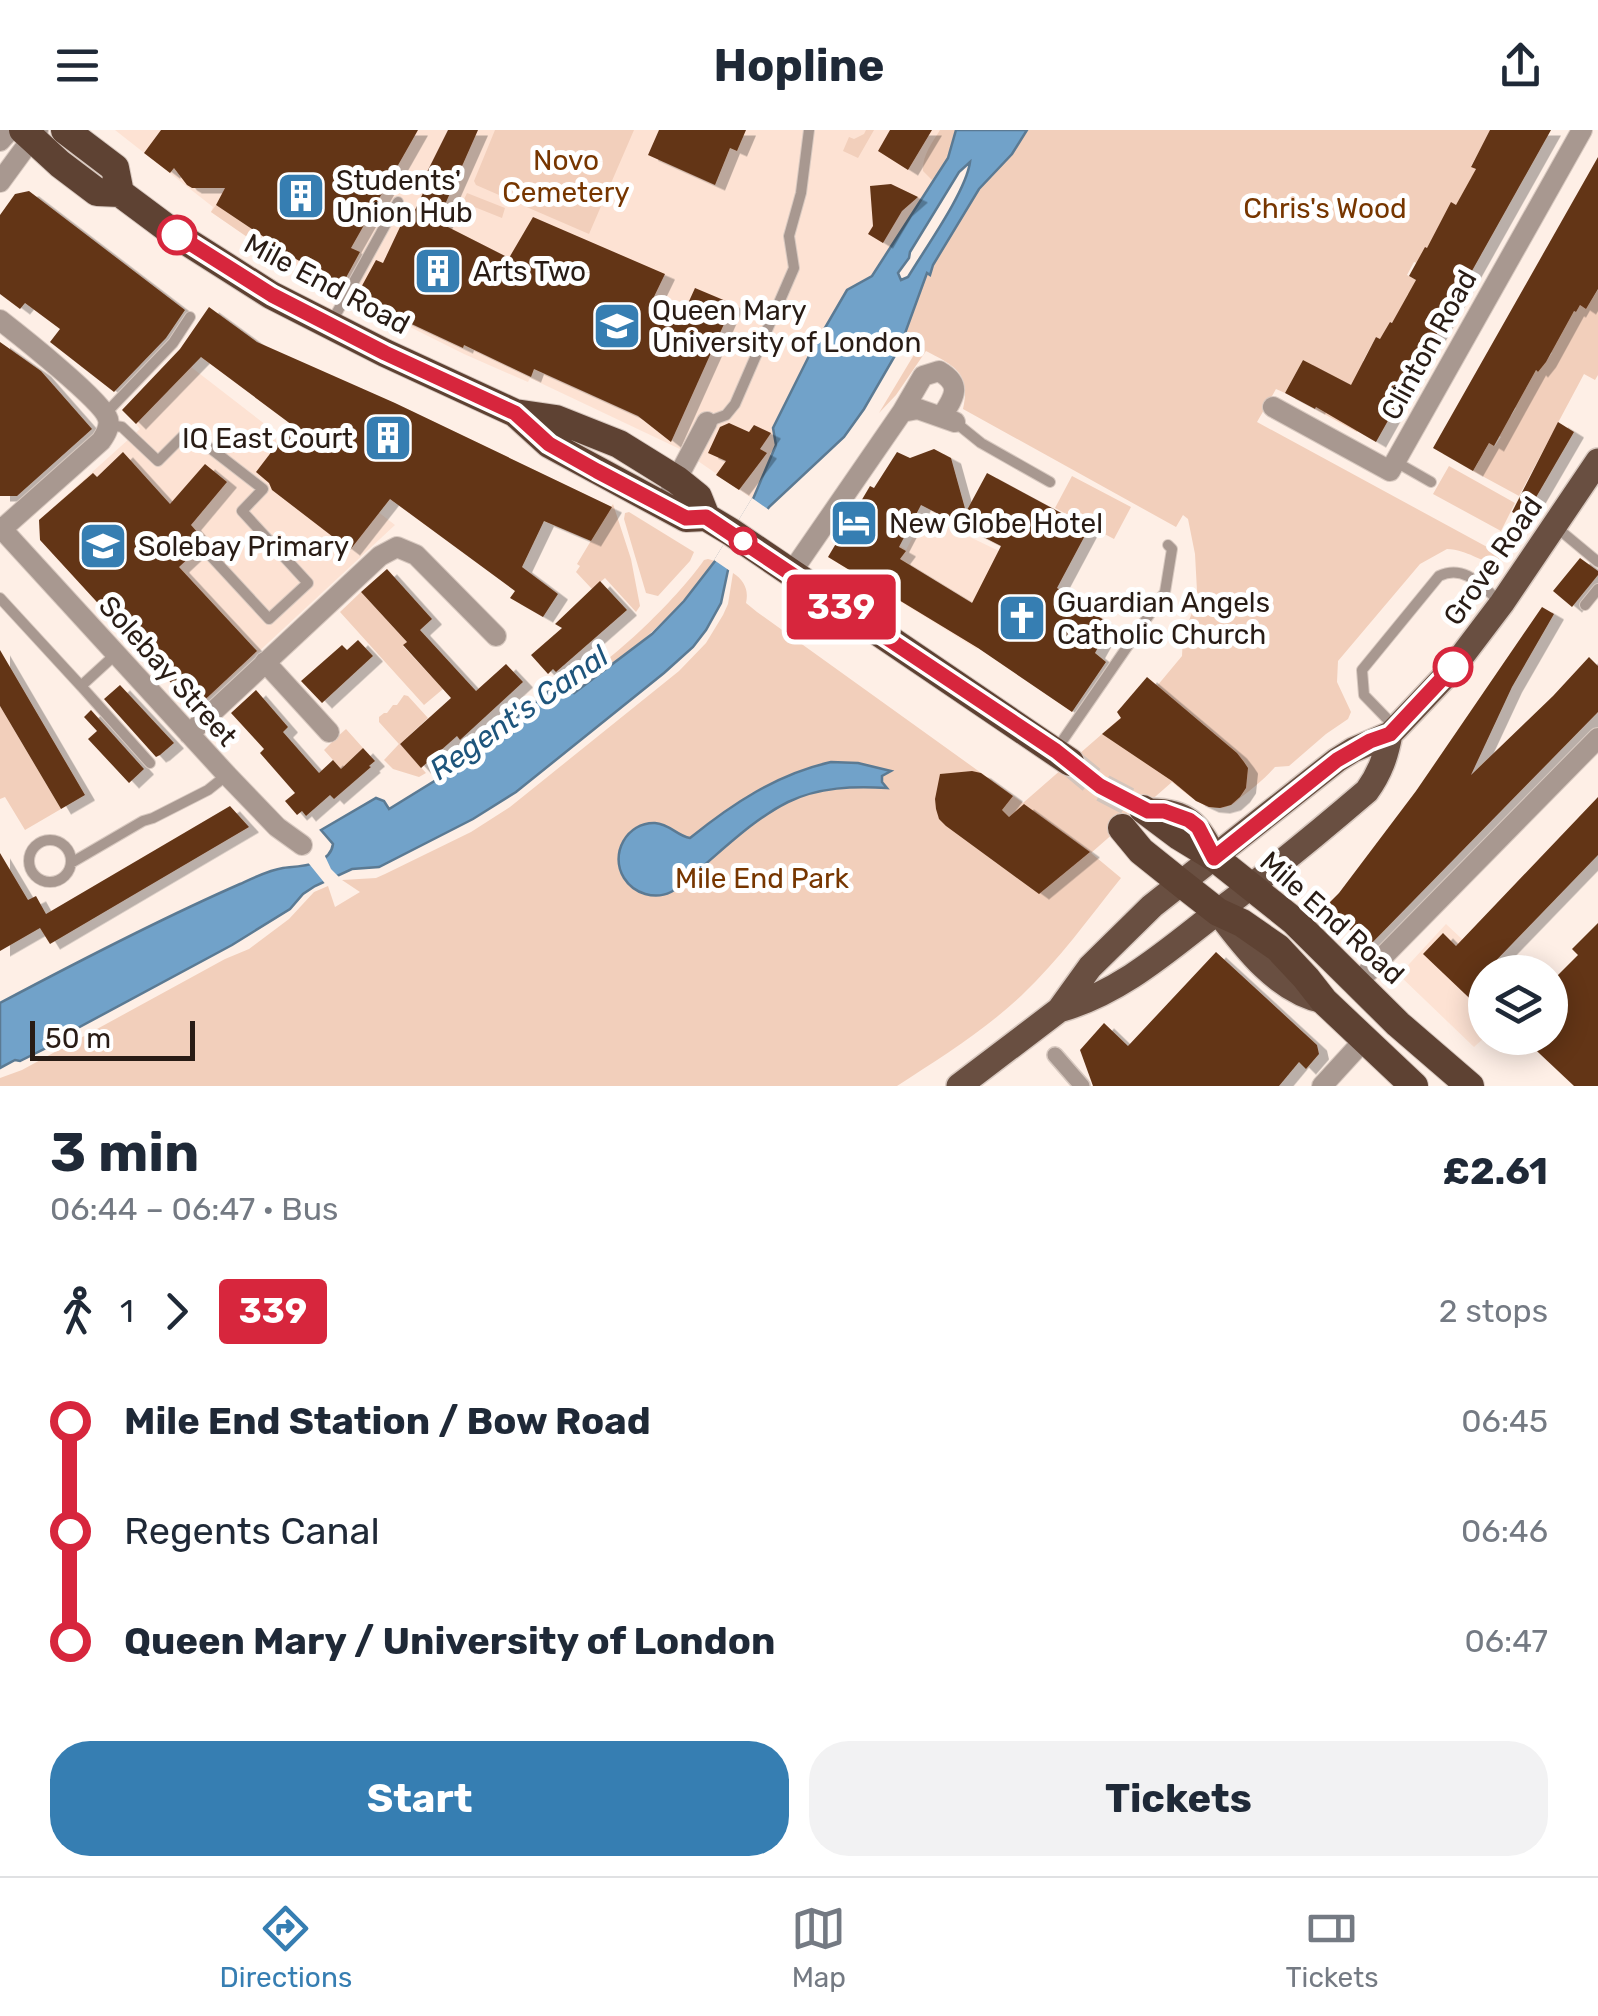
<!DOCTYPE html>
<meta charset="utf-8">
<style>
:root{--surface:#fff;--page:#f2f2f3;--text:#1f2937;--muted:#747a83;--line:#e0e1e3;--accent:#367eb2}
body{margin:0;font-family:Rubik,sans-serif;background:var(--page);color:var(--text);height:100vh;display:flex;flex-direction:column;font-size:38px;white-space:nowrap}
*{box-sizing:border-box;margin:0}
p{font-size:32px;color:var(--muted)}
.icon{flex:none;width:55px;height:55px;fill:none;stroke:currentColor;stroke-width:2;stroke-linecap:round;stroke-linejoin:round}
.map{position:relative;height:956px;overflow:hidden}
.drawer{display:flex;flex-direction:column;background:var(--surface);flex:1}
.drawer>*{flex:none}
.badge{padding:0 20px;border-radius:8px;font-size:35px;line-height:65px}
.buttons{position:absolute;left:1468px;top:825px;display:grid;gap:20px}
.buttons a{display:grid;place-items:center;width:100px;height:100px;border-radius:50%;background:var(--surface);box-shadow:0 5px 25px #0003;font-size:50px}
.scale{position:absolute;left:30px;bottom:25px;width:165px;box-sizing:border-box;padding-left:10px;border:5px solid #291c15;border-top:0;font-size:28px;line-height:35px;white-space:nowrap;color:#291c15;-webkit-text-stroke:8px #fff;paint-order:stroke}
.map>.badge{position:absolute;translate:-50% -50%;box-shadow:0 0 0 5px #fff}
.legs{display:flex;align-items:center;gap:15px;height:110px;padding:0 50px;font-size:32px}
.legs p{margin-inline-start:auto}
.summary{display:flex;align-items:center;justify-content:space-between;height:170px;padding:0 50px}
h1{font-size:55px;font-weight:700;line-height:75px}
.button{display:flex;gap:20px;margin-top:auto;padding:20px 50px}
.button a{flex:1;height:115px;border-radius:40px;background:var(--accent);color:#fff;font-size:40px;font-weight:700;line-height:115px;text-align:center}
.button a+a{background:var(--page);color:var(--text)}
ul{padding:0 50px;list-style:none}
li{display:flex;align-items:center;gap:35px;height:110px;font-size:38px}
li i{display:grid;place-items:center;width:15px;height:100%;margin:0 12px;background:currentColor}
li i::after{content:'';width:25px;height:25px;margin:-12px;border:8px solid;border-radius:50%;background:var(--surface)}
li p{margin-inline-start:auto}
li:first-child i{background:linear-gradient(#0000 50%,currentColor 0)}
li:last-child i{background:linear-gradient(currentColor 50%,#0000 0)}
header{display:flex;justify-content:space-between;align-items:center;height:130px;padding:0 50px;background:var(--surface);font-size:45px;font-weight:700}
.menu{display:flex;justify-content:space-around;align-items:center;height:140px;border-top:2px solid var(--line);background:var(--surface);font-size:28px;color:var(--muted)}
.menu a{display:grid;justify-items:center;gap:5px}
.menu .current{color:var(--accent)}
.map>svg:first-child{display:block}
</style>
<header><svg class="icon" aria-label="menu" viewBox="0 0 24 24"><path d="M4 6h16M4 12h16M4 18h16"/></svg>Hopline<svg class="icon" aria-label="share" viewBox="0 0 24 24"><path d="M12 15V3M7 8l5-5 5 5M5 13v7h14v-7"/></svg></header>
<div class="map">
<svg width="1598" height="956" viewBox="0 0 1598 956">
<defs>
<filter id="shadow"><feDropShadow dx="10" dy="5.5" stdDeviation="0" flood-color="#0004"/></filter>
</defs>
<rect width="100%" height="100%" fill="#feefe6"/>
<path fill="#fde2d3" d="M115 0H956L948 28 872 146 847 160 812 220 773 297 776 315 753 369 682 320 530 248 528 252 464 224 358 171 360 164 337 151 333 157 309 143 257 113 211 82 213 77Z
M191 237 395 395 196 580 40 410 39 390 140 299 136 294Z
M856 380 906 420 924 385 999 421 1024 437 977 519 828 427Z
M1446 794 1497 842H1485V907L1474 917 1399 845Z"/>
<path fill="#f2cfbb" d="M495 0H634L589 104 476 55 474 51Z
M866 0H874L858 28 843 21 849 7 854 9 864 4Z
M940 0H956L948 28 932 50 923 41C922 26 932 13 940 0Z
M1027 0H1491L1471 36 1478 41 1474 50 1471 48 1454 97 1417 133 1414 132 1407 145 1436 161 1414 167 1408 164 1401 178 1396 194 1390 192 1403 221 1376 207 1363 231 1386 243 1357 302 1315 279 1332 246 1303 230 1285 263 1276 259 1257 292 1500 424 1498 434C1480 432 1468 420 1447 419L1420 434 1338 531 1337 552 1351 582 1348 589 1326 604 1289 636 1275 637C1265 648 1256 656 1244 665 1239 668 1236 673 1231 675 1209 686 1187 664 1172 652L1091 723 1121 748C1089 788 1059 830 1022 865 984 901 940 928 897 956H0V948L22 940 225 829 249 819 289 789 314 762 328 756 335 777 360 762 342 750 376 748 385 744 471 702 510 677 679 541 706 513 723 485 728 474 733 443C744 450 749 460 746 473L757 482 1023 673 1157 556 1182 526 1183 506 1195 475 1197 461 1195 424 1188 389 1183 385 1176 397 963 279C971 243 955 236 926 221L896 265 879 283 918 218 903 209 927 143 930 144 933 136 979 59 1012 24Z
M467 63 505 78 502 88 472 76 466 88 457 84Z
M216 75 255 101 250 109 211 82Z
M1598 160V245L1595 250 1584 244 1519 366 1473 341 1479 331 1467 315 1483 324 1489 313 1495 316 1501 307 1479 293 1507 285 1511 286 1516 278 1495 265 1526 258 1531 248 1516 229 1538 242 1552 223 1527 208 1566 177 1576 182 1580 175 1586 178Z
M1449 336 1515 373 1501 401 1433 364Z
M1072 346 1131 377 1114 409 1055 378Z
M613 374 631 429 640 476 636 482 605 448 592 459 576 442 580 436 577 434Z
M629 382 694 422 690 431 658 466 646 463 624 389 625 383Z
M708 429 715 431C675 487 629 524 574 563L562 559C604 541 678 468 704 430Z
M361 462 407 512 403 516 443 559 424 575 340 482Z
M404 565 408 566 428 588 400 614 426 643 419 647 393 639 384 630 399 614 379 592V587L384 583H387L393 575H397Z
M0 576 61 679 25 700 5 667 0 669Z
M346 599 363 618 341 639 324 620 335 609 337 610V607Z"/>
<path fill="#71a2c9" stroke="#5b7a93" stroke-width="2.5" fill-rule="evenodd" d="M956 0H1027L1012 24 979 59 933 135 930 145 927 143 900 217 864 279 844 307 769 377 728 440 721 473 706 500 693 517 664 543 516 662 473 689 379 737 352 739 315 756 303 764 290 779 232 815 61 907 62 910 20 931 15 930 0 938V873C79 831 158 790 240 754 253 748 269 740 283 738 300 736 330 736 333 714L321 700 376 668 384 671 389 679 449 642 554 557 574 563 652 504 684 471 715 431 753 369 776 315 773 298 812 220 847 160 872 146 948 28ZM970 32C966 62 924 120 908 147L901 150 898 143 909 128 910 122 959 42Z
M831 632 858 633 891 641 882 646V652L887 658C854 656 819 657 788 672 756 688 729 714 702 737 692 746 683 756 671 762 655 770 634 764 624 748 609 724 627 692 655 693 670 694 677 706 690 708 732 674 777 644 831 632Z"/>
<path fill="#feefe6" d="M752 368 772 382 733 443 714 430Z
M324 724 331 739 341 749 327 756 306 730Z"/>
<path fill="#643618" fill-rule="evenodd" filter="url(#shadow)" d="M161 0H418L351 118 360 122 342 155 266 112 267 109 216 75 225 58H192L187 55 174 38 170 43 144 23Z
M448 0H478L443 79 448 82 442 94 509 128 533 87 665 144 649 177 680 191 695 158 733 174 671 312 638 286 534 239 531 247 464 215 463 218 358 169 360 164 358 163 376 130 383 133 409 78 415 80 432 44 427 42Z
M659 0H746L737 21 730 18 715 55 648 25Z
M890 0H932L908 40 878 21Z
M1490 0H1551L1376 312 1316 277 1315 279 1285 263 1303 230 1351 255 1376 207 1380 209 1390 192 1392 193 1416 150 1409 146 1425 117 1427 118 1451 72 1456 75 1476 39 1471 37Z
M1598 27V159L1586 179 1580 175 1576 182 1574 181 1546 232 1538 242 1536 240 1494 316 1489 313 1473 341 1433 318Z
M891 54 918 67 902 81 883 113 868 104 873 96 870 56Z
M29 61 185 180 166 208 114 262 50 212 60 199 25 173 20 179 0 164V85L15 64Z
M209 177 257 212 395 273 612 377 591 411 544 391 522 437 558 464 543 487 510 468 515 461 390 369 350 420 272 360 269 353 256 342 292 295 201 227 136 294 122 280 180 219Z
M0 212 41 241 92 299 17 366H0Z
M1558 292 1574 302 1524 388 1512 382Z
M729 293 749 302 754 295 771 303 760 319 767 323 739 360 716 345 726 331 708 323 720 297Z
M934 319 951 328 966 382 987 343 1089 398 1057 458 1065 463 1063 466 1111 494 1095 523 1106 532 1072 582 978 518 828 427 870 356 874 358 897 322 910 328ZM921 375 1001 416 972 473 900 429 906 421 899 417Z
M123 322 170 374 205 334 227 352 191 395 206 412 179 437 257 521 195 579 40 410 39 390 93 343 97 347Z
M1580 428 1598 441V445L1572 477 1553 461Z
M387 439 432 489 420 500 476 561 506 534 523 552 460 610 457 606 421 638 400 614 451 568 403 515 407 512 361 462Z
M600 451 627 480 556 542 553 539 548 544 531 525 562 498 555 494Z
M1542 477 1554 484 1512 557 1471 645 1553 566 1589 527 1598 536V582L1368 817 1325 777 1339 763 1416 661Z
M358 510 373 526 322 573 301 551 342 515 347 520Z
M0 520 85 665 61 679 0 576Z
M1147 547 1237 623 1244 632 1248 638 1246 658 1240 667 1231 675 1220 678 1209 677 1196 671 1172 651 1102 604 1121 588 1117 582Z
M120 555 174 613 160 625 156 627 104 569Z
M256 560 288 597 283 602 319 643 333 630 341 639 363 618 375 631 369 636 371 637 334 669 330 665 306 686 302 681 297 685 285 671 295 663 260 623 264 619 231 583Z
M91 580 144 639 129 653 88 609 97 601 84 587Z
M972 641 981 643 1013 666 1002 680 1009 687 1024 674 1090 722 1039 764 946 696 939 689 936 679 935 669 940 644Z
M1598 667V725L1485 842V883L1423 824 1443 803 1456 816Z
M230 676 249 697 50 814 40 798 0 821V723L28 770 36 766 46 784Z
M1598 793V956H1574L1523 908H1550V853L1578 825 1572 819Z
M1216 822 1317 915 1319 924 1306 939 1299 932 1279 956H1093L1080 920 1104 893 1128 916Z"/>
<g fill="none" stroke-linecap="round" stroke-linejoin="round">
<path stroke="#d3c5bc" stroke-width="28" stroke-dasharray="28 14" stroke-linecap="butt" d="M1070 632 1099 656 1143 679"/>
<g stroke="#d8c9c0" stroke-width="12">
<path id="service" d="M330 195 398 72
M106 283 173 213 190 187
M707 292 726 285 735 274 794 138 789 106 801 63 809 0
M955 292 981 313 1050 352
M109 295 122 297 158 331 188 301 263 359 242 381 308 453 269 489 208 423
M1396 332 1431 352
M1556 397 1598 432
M0 468 81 556 116 524
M1585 475 1598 459
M81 556 150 633
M1395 597 1364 565 1362 540 1439 446C1464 434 1481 455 1499 471
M1056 620 1165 462 1172 419 1168 415
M29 731a21 21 0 1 1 42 0a21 21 0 1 1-42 0Z
M71 733 143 691 153 688 208 660 227 645"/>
</g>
<g stroke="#d8c9c0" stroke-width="18">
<path id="pedestrian" d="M1055 925 1082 956"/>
</g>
<g stroke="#d8c9c0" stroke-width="22">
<path id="minor" d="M0 11 10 0
M0 52 38 0
M0 190C18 204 103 271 108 289 110 297 106 304 101 311L2 399
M1273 277 1390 341 1582 0
M902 282 923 246 939 241C963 255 954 267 942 286
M671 360 707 292
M0 397 227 645 277 697 302 715
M791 443 902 282 918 279 955 292
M265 532 329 602
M189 604 380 426 397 417 416 425 496 506
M1358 852 1598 608
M1322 956 1365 909"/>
</g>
<g stroke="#d8c9c0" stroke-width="28">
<path id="primary" d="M1147 681C1187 680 1198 694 1215 728
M1218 782C1244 817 1278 862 1324 871
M1059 880C1120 863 1167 821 1216 783 1268 744 1318 703 1367 661 1380 643 1386 626 1390 604
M959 956 1059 880 1090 837 1152 776 1337 630 1353 620 1390 604 1396 598 1452 539 1502 473 1598 331"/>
</g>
<g stroke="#d8c9c0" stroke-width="30">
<path id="trunk" d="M23 0 60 34 97 62 120 63 175 104 271 165 385 223 515 283 556 289 619 314 677 350 698 367 706 387
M65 0 115 38 120 63
M515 283 549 314 686 388 706 387 731 402 1070 632
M1143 679 1179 706 1215 728 1294 791 1398 894 1470 956
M1122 698 1141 721 1181 753 1218 782 1242 793 1278 818 1306 848 1324 871 1414 956"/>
</g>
<use href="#service" stroke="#a89890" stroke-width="10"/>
<use href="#pedestrian" stroke="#a89890" stroke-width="15"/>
<use href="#minor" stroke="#a89890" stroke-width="20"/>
<use href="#primary" stroke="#694f41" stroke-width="25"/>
<use href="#trunk" stroke="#5e4233" stroke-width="28"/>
</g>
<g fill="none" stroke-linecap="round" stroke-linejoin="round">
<g stroke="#fff" stroke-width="22">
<path id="line-1" d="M177 105 272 165 385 223 515 283 549 314 597 341 686 388 706 387 1056 621 1100 656 1148 681H1164L1189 690 1198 697 1214 728 1337 630 1370 611 1390 604 1453 537"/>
</g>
<use href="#line-1" stroke="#d7263d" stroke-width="15"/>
</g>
<defs>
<g id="building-square" transform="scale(2.5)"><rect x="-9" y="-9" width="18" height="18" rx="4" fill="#367eb2" stroke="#fff"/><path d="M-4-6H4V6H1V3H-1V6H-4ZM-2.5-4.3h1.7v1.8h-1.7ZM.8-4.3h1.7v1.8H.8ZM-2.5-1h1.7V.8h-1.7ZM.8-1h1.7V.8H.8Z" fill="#fff"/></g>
<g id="university-square" transform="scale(2.5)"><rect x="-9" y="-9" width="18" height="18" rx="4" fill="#367eb2" stroke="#fff"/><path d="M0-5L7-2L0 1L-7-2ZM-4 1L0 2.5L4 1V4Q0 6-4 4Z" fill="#fff"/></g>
<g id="hotel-square" transform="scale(2.5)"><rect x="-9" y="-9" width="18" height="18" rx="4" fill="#367eb2" stroke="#fff"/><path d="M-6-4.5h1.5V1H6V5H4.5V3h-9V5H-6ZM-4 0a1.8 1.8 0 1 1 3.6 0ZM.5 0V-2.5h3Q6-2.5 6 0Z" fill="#fff"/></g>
<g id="school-square" transform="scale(2.5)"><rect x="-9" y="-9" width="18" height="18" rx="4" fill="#367eb2" stroke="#fff"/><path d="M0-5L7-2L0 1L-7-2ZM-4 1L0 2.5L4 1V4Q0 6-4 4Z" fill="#fff"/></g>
<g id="church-square" transform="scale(2.5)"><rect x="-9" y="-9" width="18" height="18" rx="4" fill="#367eb2" stroke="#fff"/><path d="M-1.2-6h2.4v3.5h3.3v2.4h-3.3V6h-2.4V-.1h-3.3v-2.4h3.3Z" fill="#fff"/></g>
</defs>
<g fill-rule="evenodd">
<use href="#building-square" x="301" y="66"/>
<use href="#building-square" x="438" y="141"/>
<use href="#university-square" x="617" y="196"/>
<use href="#building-square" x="388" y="308"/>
<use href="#hotel-square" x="854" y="393"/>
<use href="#school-square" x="103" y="416"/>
<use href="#church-square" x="1022" y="488"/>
</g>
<g fill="#fff" stroke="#d7263d" stroke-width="5">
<circle cx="177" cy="105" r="18"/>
<circle cx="743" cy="411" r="12"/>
<circle cx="1453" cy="537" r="18"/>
</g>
<g text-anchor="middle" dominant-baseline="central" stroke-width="10" stroke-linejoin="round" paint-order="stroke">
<g font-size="28" fill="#773600" stroke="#fff">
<text x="566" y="30">Novo<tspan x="566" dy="32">Cemetery</tspan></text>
<text x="1325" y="78">Chris's Wood</text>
<text x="762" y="748">Mile End Park</text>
</g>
<g font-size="28" fill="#291c15" stroke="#fff" text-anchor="start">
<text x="336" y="50">Students'<tspan x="336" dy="32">Union Hub</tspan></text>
<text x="473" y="141">Arts Two</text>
<text x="652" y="180">Queen Mary<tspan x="652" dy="32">University of London</tspan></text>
<text x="353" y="308" text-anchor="end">IQ East Court</text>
<text x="889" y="393">New Globe Hotel</text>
<text x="138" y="416">Solebay Primary</text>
<text x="1057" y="472">Guardian Angels<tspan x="1057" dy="32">Catholic Church</tspan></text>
</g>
<g font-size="28" fill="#291c15" stroke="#fff">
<text transform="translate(327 154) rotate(28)">Mile End Road</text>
<text transform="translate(1429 215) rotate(-61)">Clinton Road</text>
<text transform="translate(1493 431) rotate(-55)">Grove Road</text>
<text transform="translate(168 541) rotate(48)">Solebay Street</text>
<text transform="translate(1332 788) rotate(42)">Mile End Road</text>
</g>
<g font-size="30" font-style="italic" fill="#1e557c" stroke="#fff">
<text transform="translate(519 583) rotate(-35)">Regent's Canal</text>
</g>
</g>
</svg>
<div class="buttons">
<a><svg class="icon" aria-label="layers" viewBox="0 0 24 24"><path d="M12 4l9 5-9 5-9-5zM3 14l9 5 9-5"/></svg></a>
</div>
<div class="scale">50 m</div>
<b class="badge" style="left:841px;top:477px;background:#d7263d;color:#fff">339</b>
</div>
<section class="drawer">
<div class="summary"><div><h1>3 min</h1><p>06:44 – 06:47 · Bus</p></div><b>£2.61</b></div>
<div class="legs"><svg class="icon" aria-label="walk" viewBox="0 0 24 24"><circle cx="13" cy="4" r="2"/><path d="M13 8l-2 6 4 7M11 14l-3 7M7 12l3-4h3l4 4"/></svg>1<svg class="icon" aria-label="forward" viewBox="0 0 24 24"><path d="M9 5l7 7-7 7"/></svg><b class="badge" style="background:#d7263d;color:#fff">339</b><p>2 stops</p></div>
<ul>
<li><i style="color:#d7263d"></i><b>Mile End Station / Bow Road</b><p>06:45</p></li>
<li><i style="color:#d7263d"></i><span>Regents Canal</span><p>06:46</p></li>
<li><i style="color:#d7263d"></i><b>Queen Mary / University of London</b><p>06:47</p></li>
</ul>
<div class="button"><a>Start</a><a>Tickets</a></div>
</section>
<nav class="menu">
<a class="current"><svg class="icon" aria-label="directions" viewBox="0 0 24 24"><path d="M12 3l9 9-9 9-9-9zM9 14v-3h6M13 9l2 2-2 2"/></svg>Directions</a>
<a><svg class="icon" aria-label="map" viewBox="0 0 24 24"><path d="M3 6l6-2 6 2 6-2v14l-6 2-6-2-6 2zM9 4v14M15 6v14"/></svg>Map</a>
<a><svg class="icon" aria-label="tickets" viewBox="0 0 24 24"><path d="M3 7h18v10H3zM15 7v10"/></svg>Tickets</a>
</nav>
